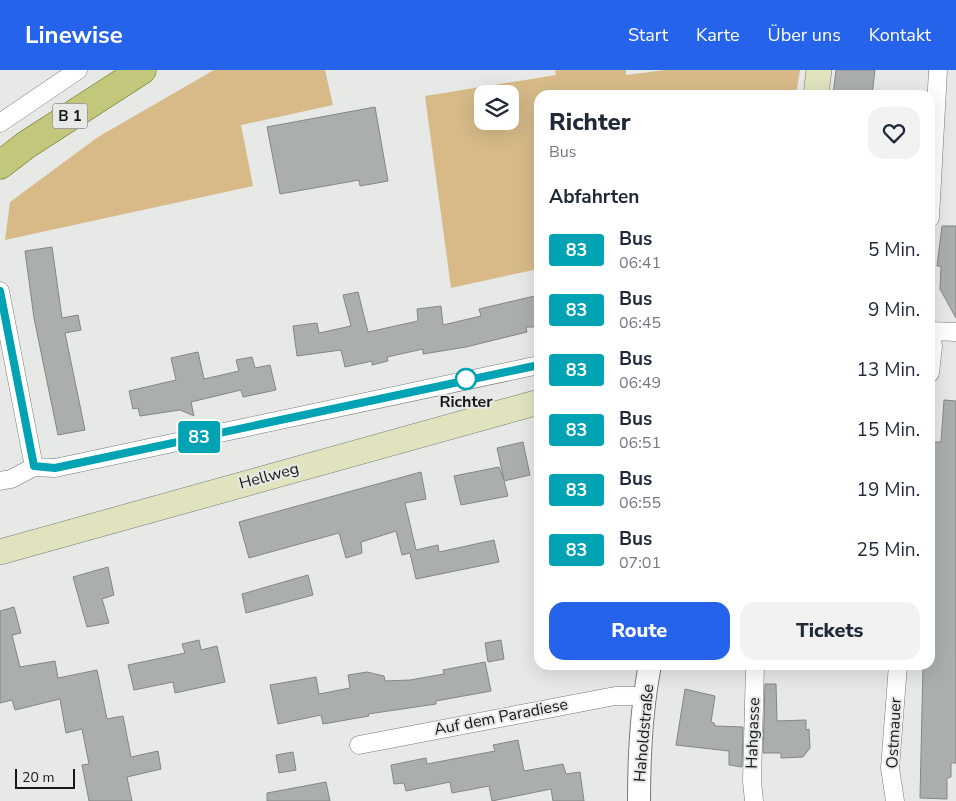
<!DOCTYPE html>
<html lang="de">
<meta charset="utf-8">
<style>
:root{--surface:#fff;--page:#f2f2f3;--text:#1f2937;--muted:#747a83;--accent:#2563eb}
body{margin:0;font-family:"Nunito Sans",sans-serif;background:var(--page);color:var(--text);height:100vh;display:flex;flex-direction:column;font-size:19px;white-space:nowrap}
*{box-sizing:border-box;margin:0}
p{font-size:16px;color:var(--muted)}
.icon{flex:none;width:28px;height:28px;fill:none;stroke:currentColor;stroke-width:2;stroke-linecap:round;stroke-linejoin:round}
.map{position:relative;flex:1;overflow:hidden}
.drawer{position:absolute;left:534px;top:20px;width:401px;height:580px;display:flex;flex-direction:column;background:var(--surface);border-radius:15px;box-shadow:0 5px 20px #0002}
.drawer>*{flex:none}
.badge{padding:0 10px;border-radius:4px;font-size:18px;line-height:32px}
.buttons{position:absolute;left:474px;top:15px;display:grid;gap:10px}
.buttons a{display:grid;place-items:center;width:45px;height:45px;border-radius:10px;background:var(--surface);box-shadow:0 5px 20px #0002;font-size:25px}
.scale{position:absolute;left:15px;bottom:12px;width:60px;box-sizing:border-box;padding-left:5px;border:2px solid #161716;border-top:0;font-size:14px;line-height:18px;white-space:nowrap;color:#161716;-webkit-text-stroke:4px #e6e9e6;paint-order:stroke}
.map>.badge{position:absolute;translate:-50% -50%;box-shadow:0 0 0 2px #fff}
h2{padding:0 15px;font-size:19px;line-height:45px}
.round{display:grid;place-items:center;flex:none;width:52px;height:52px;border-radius:15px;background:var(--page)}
.overview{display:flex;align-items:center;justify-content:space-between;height:85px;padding:0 15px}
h1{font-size:24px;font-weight:800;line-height:38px}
.action{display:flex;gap:10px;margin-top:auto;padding:10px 15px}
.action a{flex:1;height:58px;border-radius:15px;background:var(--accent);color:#fff;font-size:20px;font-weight:800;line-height:58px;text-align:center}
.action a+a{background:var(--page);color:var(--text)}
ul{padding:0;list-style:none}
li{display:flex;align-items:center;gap:15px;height:60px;padding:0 15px}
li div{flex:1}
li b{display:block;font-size:19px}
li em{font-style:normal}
li .badge{min-width:55px;font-weight:700;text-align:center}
header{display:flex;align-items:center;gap:30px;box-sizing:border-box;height:70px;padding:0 25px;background:var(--accent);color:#fff}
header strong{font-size:24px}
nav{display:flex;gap:28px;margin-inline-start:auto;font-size:18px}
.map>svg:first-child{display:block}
</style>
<header>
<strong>Linewise</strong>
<nav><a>Start</a><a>Karte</a><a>Über uns</a><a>Kontakt</a></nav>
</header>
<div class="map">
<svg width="956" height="731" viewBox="0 0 956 731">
<rect width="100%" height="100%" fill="#e6e9e6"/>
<path fill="#d7ba88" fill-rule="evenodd" d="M214 0H325L333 35 241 55 253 116 5 170 10 132 98 67Z
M555 0H626V5L665 0H800L796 25H539V124L535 125 538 199 451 218 425 26 556 5ZM482 24H510V51H482Z"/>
<path fill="#aaafae" stroke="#828786" d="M836 0H875L872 25H833Z
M375 37 388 111 360 116 359 110 348 112 280 124 267 57Z
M942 156H956V248L940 219 941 196H937Z
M52 177 62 248 78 245 81 260 65 263 85 360 58 365 34 248 25 181Z
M358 222 368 262 418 251 417 239 441 236 443 255 481 246 479 239 539 225V257H526L527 262 466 277 423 284V279L387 287 388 291 372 295V291L345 297 341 280 297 286 293 256 317 253 319 263 351 256 343 225Z
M198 282 204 309 239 301 236 290 252 287 255 298 270 295 276 320 243 327 241 320 191 332 194 346 180 340 140 346 138 338 133 339 129 321 176 310 171 288Z
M944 330 956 331V693H951V707L947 708V729L920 728 923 595H930L931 498 934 458H930V423L934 372H941Z
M523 372 530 405 504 411 508 426 461 435 454 406 499 397 504 410 497 378Z
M421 402 426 429 405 433 416 480 438 475 439 482 494 470 499 492 416 509 410 483 402 485 396 461 361 472 362 483 346 488 339 463 249 488 239 452Z
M108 497 114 525 102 529 109 553 87 557 73 507Z
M308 505 313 525 246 543 242 524Z
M14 537 21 563 12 565 20 597 55 591 58 608 97 600 107 649 123 646 131 687 158 681 161 699 127 707 132 731H89L82 695 89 694 82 659 66 663 60 629 15 640 12 630 0 633V541Z
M199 570 201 580 217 576 225 612 175 623 173 612 134 620 128 595 185 583 182 574Z
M501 570 504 589 488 592 485 573Z
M485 592 491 621 436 631V634L368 644 369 646 323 654 321 645 278 654 270 615 316 607 319 624 350 618 348 605 367 602 384 606 385 611 410 610 444 604 443 600Z
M765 614H776L777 651 806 650V660L809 659 810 678 803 687 781 688V683H763Z
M685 619 715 626 711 652 714 653 715 656 743 657 742 697 729 695V681L676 675Z
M518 670 524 701 563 694 566 704 580 702 584 731H553L551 719 492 731 489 716 452 723 450 712 406 721 404 713 394 714 391 695 426 688 427 694 495 681 493 675Z
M293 682 296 700 279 703 276 685Z
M326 712 330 731H267V723Z"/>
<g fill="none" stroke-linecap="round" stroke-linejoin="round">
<g stroke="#767976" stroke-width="19">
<path id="minor" d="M0 53 78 0
M930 148 938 0
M0 221 34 397
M930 259 933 276 930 303
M930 261 956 262
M0 411 11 409 34 397 55 398 539 295
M359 675 615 626H644
M754 731 752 711 755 595
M895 731 890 698 898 595"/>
</g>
<g stroke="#767976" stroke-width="24">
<path id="tertiary" d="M639 731C639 685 641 640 650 595"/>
</g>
<g stroke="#767976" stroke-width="26">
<path id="secondary" d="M816 25 819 0
M0 482 539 332"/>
</g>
<g stroke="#6b711f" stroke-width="29">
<path id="primary" d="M0 95 26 75 142 0"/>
</g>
<use href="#minor" stroke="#fff" stroke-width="18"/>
<use href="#tertiary" stroke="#fff" stroke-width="22"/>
<use href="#secondary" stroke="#e0e3bd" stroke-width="25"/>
<use href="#primary" stroke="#c2c77c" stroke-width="28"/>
</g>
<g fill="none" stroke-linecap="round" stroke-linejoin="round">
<g stroke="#fff" stroke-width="11">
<path id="line" d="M0 221 34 396 55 398 539 295"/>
</g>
<use href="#line" stroke="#00a3b4" stroke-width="8"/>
</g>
<circle fill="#fff" stroke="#00a3b4" stroke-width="2.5" cx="466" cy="309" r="10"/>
<g text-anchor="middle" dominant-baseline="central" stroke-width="4" stroke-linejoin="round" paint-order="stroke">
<rect fill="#e6e9e6" stroke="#545654" stroke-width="1" x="52.5" y="33.5" width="35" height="25" rx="4"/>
<g font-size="15" font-weight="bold" fill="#161716">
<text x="70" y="46">B 1</text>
</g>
<g font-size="16" font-weight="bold" fill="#161716" stroke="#e6e9e6">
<text x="466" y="332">Richter</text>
</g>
<g font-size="16" fill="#161716" stroke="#e6e9e6">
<text transform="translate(269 406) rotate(-15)">Hellweg</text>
<text transform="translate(501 647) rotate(-11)">Auf dem Paradiese</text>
<text transform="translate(644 663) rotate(-85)">Haholdstraße</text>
<text transform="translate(753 663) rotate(-88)">Hahgasse</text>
<text transform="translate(894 663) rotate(-87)">Ostmauer</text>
</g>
</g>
</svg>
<div class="buttons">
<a><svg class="icon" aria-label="layers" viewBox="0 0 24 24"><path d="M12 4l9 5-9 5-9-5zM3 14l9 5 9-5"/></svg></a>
</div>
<div class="scale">20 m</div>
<b class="badge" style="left:199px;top:367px;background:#00a3b4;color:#fff">83</b>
<section class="drawer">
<div class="overview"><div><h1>Richter</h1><p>Bus</p></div><a class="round"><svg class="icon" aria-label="heart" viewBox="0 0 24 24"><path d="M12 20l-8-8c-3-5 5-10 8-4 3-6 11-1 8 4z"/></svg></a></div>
<h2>Abfahrten</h2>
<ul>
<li><span class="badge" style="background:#00a3b4;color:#fff">83</span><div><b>Bus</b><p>06:41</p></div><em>5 Min.</em></li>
<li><span class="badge" style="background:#00a3b4;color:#fff">83</span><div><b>Bus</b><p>06:45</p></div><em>9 Min.</em></li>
<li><span class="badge" style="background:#00a3b4;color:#fff">83</span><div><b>Bus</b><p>06:49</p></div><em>13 Min.</em></li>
<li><span class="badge" style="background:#00a3b4;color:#fff">83</span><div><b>Bus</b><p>06:51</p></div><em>15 Min.</em></li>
<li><span class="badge" style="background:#00a3b4;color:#fff">83</span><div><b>Bus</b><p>06:55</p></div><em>19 Min.</em></li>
<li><span class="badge" style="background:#00a3b4;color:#fff">83</span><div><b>Bus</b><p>07:01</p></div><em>25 Min.</em></li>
</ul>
<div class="action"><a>Route</a><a>Tickets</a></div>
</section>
</div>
